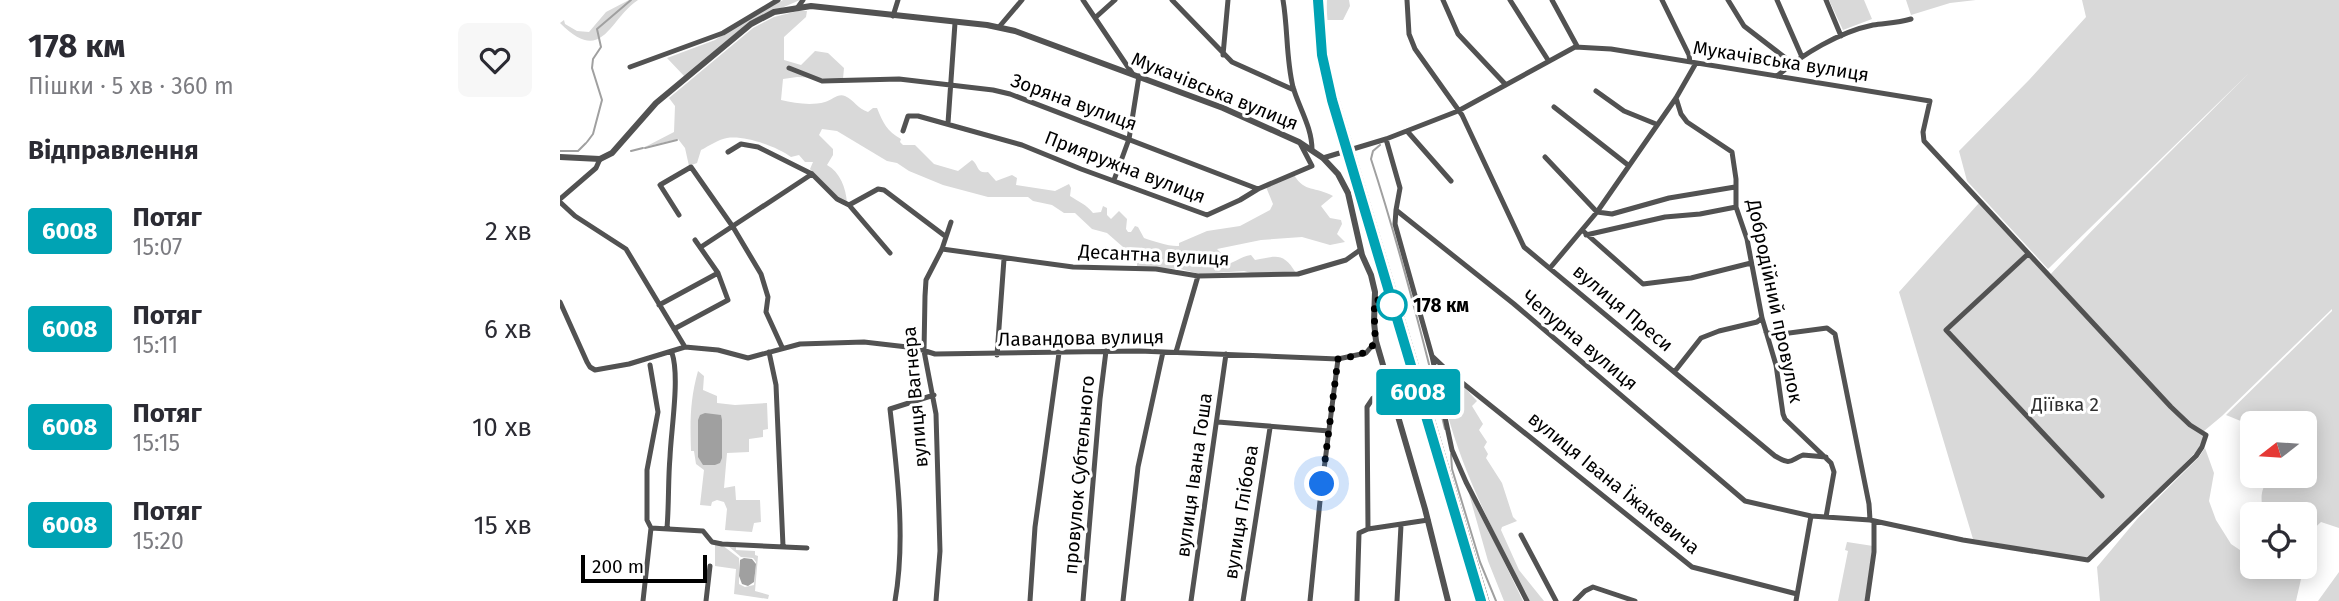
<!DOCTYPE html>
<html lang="uk">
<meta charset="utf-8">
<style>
:root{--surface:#fff;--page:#f7f7f7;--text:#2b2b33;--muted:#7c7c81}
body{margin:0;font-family:"Fira Sans",sans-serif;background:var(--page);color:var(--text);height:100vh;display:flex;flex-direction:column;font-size:26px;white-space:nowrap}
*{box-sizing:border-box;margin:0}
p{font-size:23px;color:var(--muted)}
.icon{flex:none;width:38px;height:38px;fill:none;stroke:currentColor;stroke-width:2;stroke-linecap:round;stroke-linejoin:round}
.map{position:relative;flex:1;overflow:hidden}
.details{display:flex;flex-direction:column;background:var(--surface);width:560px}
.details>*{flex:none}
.badge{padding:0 14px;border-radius:5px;font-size:24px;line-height:46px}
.needle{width:46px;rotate:253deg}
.buttons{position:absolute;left:1680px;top:411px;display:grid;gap:14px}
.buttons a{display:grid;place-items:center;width:77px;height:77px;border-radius:10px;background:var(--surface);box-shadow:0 4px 18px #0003;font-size:35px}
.scale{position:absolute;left:21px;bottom:18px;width:126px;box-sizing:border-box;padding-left:7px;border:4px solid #000;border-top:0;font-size:19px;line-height:24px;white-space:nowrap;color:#000;-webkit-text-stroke:5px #fff;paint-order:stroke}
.you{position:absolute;width:35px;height:35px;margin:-18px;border:5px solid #fff;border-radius:50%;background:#1a73e8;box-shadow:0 0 0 10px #1a73e833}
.map>.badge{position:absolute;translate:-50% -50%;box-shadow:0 0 0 4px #fff}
h2{padding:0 28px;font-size:26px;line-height:63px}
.round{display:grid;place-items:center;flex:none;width:74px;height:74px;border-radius:10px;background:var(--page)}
.head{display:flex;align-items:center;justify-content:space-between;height:119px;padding:0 28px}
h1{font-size:33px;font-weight:700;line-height:52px}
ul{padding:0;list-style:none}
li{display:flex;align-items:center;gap:21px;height:98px;padding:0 28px}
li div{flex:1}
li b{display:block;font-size:26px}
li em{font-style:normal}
li .badge{min-width:77px;font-weight:700;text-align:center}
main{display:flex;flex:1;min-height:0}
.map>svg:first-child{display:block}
</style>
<main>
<section class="details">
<div class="head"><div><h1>178 км</h1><p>Пішки · 5 хв · 360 m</p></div><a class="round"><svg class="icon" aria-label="heart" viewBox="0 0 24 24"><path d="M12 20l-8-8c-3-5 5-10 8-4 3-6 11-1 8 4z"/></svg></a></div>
<h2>Відправлення</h2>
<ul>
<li><span class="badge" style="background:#00a3b4;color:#fff">6008</span><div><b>Потяг</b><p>15:07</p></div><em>2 хв</em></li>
<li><span class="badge" style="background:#00a3b4;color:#fff">6008</span><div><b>Потяг</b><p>15:11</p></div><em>6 хв</em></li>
<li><span class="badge" style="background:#00a3b4;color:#fff">6008</span><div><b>Потяг</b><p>15:15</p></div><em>10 хв</em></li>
<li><span class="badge" style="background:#00a3b4;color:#fff">6008</span><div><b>Потяг</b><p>15:20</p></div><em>15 хв</em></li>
</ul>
</section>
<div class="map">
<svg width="1779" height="601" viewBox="0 0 1779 601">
<rect width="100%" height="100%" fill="#fff"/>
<path fill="#d9d9d9" d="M69 0H78C48 20 43 66 0 23L4 20 5 24 17 31 29 32 46 12Z
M223 0H240L189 22 125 77 107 58 155 40 179 24Z
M767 0H789L790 6 783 20H766Z
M1269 0H1304L1312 19 1283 30Z
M1346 0H1416L1390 3 1351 15Z
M1522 0H1779V528L1761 522 1745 537V514H1704C1700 499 1700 488 1711 476H1745V424H1692V429L1688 424 1666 415 1772 311V309L1662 416 1644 431 1642 443 1634 454 1530 557 1521 558 1413 539 1339 292 1419 203 1488 277C1553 207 1622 141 1689 73L1488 269 1407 181 1399 151 1469 80 1526 17Z
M238 11H247L246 17 224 37V60L241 65 255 51 268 53 284 68 283 79 237 77 223 79 221 100C235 103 250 106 265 102 272 100 278 93 285 96 294 100 298 109 308 112L313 108H317C323 123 327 131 341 139L340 142 343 145H355L374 164 398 171 412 160C419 165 416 174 428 172L436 181 452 175 457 178 456 185 495 191 509 184 511 188 510 196C519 202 526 204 533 213L541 212 543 206 547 208V215L551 219 559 211 567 219 566 229 568 232H571L575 226 578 227 584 238C593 241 610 247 619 246V243L647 231 680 226 710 210 713 204 706 187 734 175C745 193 755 186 773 196L761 206 770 218 781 220 782 224 777 234 785 242 770 245 742 237 701 240 657 249 661 253 671 254 659 264 660 267C671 265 681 256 691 255L695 260C717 256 723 252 736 273H691L684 271 640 274 620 269 577 267V255L563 247 547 233 532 229 515 213H504L492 205 473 201 468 197H428L383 185 349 171 337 163 327 161 277 131 262 129 259 135 273 149V155L267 165C280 172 286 188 287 203 275 196 259 180 250 169L253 162H245L239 155 231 157C218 147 185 135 167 138 159 139 149 146 141 150L137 163 129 166 125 148 118 139 85 147 114 132 115 106 109 98 193 28 214 17Z
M881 367 904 387 917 401 912 406 923 424 919 430 927 442 924 447 928 454 926 458 942 483 953 517 957 521 942 527 941 530 959 570 984 601H968C937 538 904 477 886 409 883 397 876 378 881 367Z
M138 371 144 376 143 390 157 396V403L175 405 207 403 208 429 203 430V437L189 439V452L167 453 164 488 175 486 176 500H200L201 522 194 523 192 532 165 530 167 509 164 502 157 500 152 502 151 506 140 505 144 470 136 464 134 451H131C130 421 130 400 138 371Z
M1645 448 1654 473 1649 501 1656 520 1671 544 1692 558V567L1733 568 1741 579 1736 601H1540L1537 567 1578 518 1639 457Z
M909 494 917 506 963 601H944L928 561Z
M1287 542 1313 546 1305 601H1278L1288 551 1285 550Z
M155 544 162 545 179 558V584L185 587 194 585 196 562 193 558 181 557 167 545 176 546V550L195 551V555L198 556 195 591 209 595 208 599 174 594 176 569 155 566Z
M1779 572V601H1758Z"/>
<path fill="#a0a0a0" d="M145 413 161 415 162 420V458L160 463 155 465H143L138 457V420L140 415Z
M184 558 192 559 196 564 194 582 188 586 182 584 179 576 180 560Z"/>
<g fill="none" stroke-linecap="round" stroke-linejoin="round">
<path stroke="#a0a0a0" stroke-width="2" d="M27 142 33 134 42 100 32 68 33 59 41 47 37 29 71 0
M820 145 813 151 811 159C840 248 863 338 885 429
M85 148 117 140
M0 151H18L26 143
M71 151 83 148
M891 454 892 469 920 562 936 601"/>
<path stroke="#525252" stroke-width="5" d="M523 0 572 73
M612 0 672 62 734 90
M723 0C728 29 726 59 733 87 739 108 752 127 752 150
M847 0 849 34 855 49 902 115 964 247 1215 456C1232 466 1230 460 1243 455L1266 457
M883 0 898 34 946 85
M950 0 988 60
M992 0 1017 46
M1102 0 1129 55 1130 62
M1168 0 1184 26 1232 63
M1217 0 1242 57
M1266 0 1281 36
M238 7 243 0
M333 16 338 0
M536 17 555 0
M439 27 462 0
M663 55 668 0
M70 67 163 33 218 0
M229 68 262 81 339 79 433 90 450 94 698 189
M1217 76C1243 54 1279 32 1313 25 1326 23 1338 23 1351 19
M1036 91 1064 111 1096 124
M1116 98 1121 114 1127 122 1172 152 1176 179V207L1187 239 1202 318 1216 365 1223 414 1225 419 1271 463 1274 472 1266 517
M994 107 1068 165
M388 123 395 23
M343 131 348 116H358L462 145 521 169 647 215 680 200 698 189 752 166 741 145
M847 131 891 181
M168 152 181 144 198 147 252 174 277 199 289 205 330 253
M985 157 1037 212 1052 214 1109 198 1175 187
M763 158 826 139 898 111 1015 47 1051 49 1370 101 1363 132 1364 141 1611 407 1630 425 1646 435 1642 447 1636 456 1528 560 1403 540 1310 520 1251 516 1185 501 954 304 836 210 840 188 826 139
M554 180 569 139 579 76
M0 199 36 168 40 159
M0 202 15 216 66 249 125 347 158 350 188 358 240 344 304 342 356 348 375 354 579 351 778 359 806 353 816 341
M289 205 318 189 324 190 385 236
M836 210 835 224 872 356 892 450 906 482 967 601
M119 215 100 185 131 167 173 227 201 274 208 297 206 312 222 347
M1022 230 1083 284 1131 278 1191 263
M1026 235 1105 217 1140 214 1176 207
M141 247 252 174
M382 249 513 267 596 269 638 276 738 274 786 260 800 250
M1468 254 1386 330 1542 496
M990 268 1037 212 1116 98 1136 63
M0 302 27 362 30 367 35 370 69 364 125 347
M99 305 158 273
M114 329 168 300 158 273 135 240
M1206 332 1214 335 1267 328 1275 334 1309 504 1310 520
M209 352 216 385 223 546
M616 352 638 276
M437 355 444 259
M872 356 890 373 1132 567 1237 594
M1115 371 1141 338 1159 331 1197 322 1202 318
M658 422 769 431
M91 528 143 531 152 542 162 544 247 548
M107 528C109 504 108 480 110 457 111 430 120 377 112 353
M808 529 868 520
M961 535 996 601
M83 601 91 528 87 520V470L98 412 90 365
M146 601 150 566
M335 601C346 538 337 472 330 409L374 395
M376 601 380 551 376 414 364 351 365 296 366 280 382 249 391 222
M470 601 475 527 499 353
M523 601 540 399 546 351
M563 601 578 467 603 352
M631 601 666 354
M683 601 710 428
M750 601 760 501 778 359
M797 601 799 533 808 529 807 407 813 398 830 391
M837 601 841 525
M1015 601 1025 591 1033 587 1075 601
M1236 601 1251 516
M1307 601 1314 552V521"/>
<path stroke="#525252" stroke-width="6" d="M0 157 40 159 52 153 96 103 191 24 214 12 251 6 427 25 455 31 663 108 739 142 763 158 778 174 788 193 802 255 811 275 815 292 814 322 816 341 865 509 888 601"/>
<g stroke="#000" stroke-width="4.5">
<path id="rail" d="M762 0 766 55 777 99 927 601"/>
</g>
<use href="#rail" stroke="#fff" stroke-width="2" stroke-dasharray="5" stroke-linecap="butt"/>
</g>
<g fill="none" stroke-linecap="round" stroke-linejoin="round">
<g stroke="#fff" stroke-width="16">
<path id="line" d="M758 0 762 55 772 100 921 601"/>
</g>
<use href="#line" stroke="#00a3b4" stroke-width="10"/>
<path stroke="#000" stroke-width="7" stroke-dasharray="0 12.6" d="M762 484 778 359C829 351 811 341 815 299L832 305"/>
</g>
<circle fill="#fff" stroke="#00a3b4" stroke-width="3.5" cx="832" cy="305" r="14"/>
<g text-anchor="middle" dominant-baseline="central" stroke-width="6" stroke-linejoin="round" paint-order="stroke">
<g font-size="19" fill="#000" stroke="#fff">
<text transform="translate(1221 61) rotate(9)">Мукачівська вулиця</text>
<text transform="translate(655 91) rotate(22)">Мукачівська вулиця</text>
<text transform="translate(514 102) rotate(20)">Зоряна вулиця</text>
<text transform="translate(565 167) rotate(21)">Прияружна вулиця</text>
<text transform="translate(594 255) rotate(3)">Десантна вулиця</text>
<text transform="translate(1215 301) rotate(78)">Добродійний провулок</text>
<text transform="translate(1063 308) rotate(40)">вулиця Преси</text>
<text transform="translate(521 338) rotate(-1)">Лавандова вулиця</text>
<text transform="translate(1020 340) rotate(40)">Чепурна вулиця</text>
<text transform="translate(355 397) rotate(-95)">вулиця Вагнера</text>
<text transform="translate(519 475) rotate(-85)">провулок Субтельного</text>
<text transform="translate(634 475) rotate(-82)">вулиця Івана Гоша</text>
<text transform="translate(1054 483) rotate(39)">вулиця Івана Їжакевича</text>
<text transform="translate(681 512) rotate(-81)">вулиця Глібова</text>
</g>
<g font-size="19" font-weight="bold" fill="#000" stroke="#fff" text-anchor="start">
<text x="853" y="305">178 км</text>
</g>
<g font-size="19" fill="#303030" stroke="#fff">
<text x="1505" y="404">Діївка 2</text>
</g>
</g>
</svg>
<div class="buttons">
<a><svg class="needle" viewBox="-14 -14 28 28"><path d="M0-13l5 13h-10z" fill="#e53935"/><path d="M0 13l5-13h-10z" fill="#7c7c81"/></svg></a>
<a><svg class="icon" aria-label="locate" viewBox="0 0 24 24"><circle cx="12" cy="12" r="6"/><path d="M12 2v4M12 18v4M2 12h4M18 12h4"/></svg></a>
</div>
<div class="scale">200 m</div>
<div class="you" style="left:762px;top:484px"></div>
<b class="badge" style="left:858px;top:392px;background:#00a3b4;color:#fff">6008</b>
</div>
</main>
